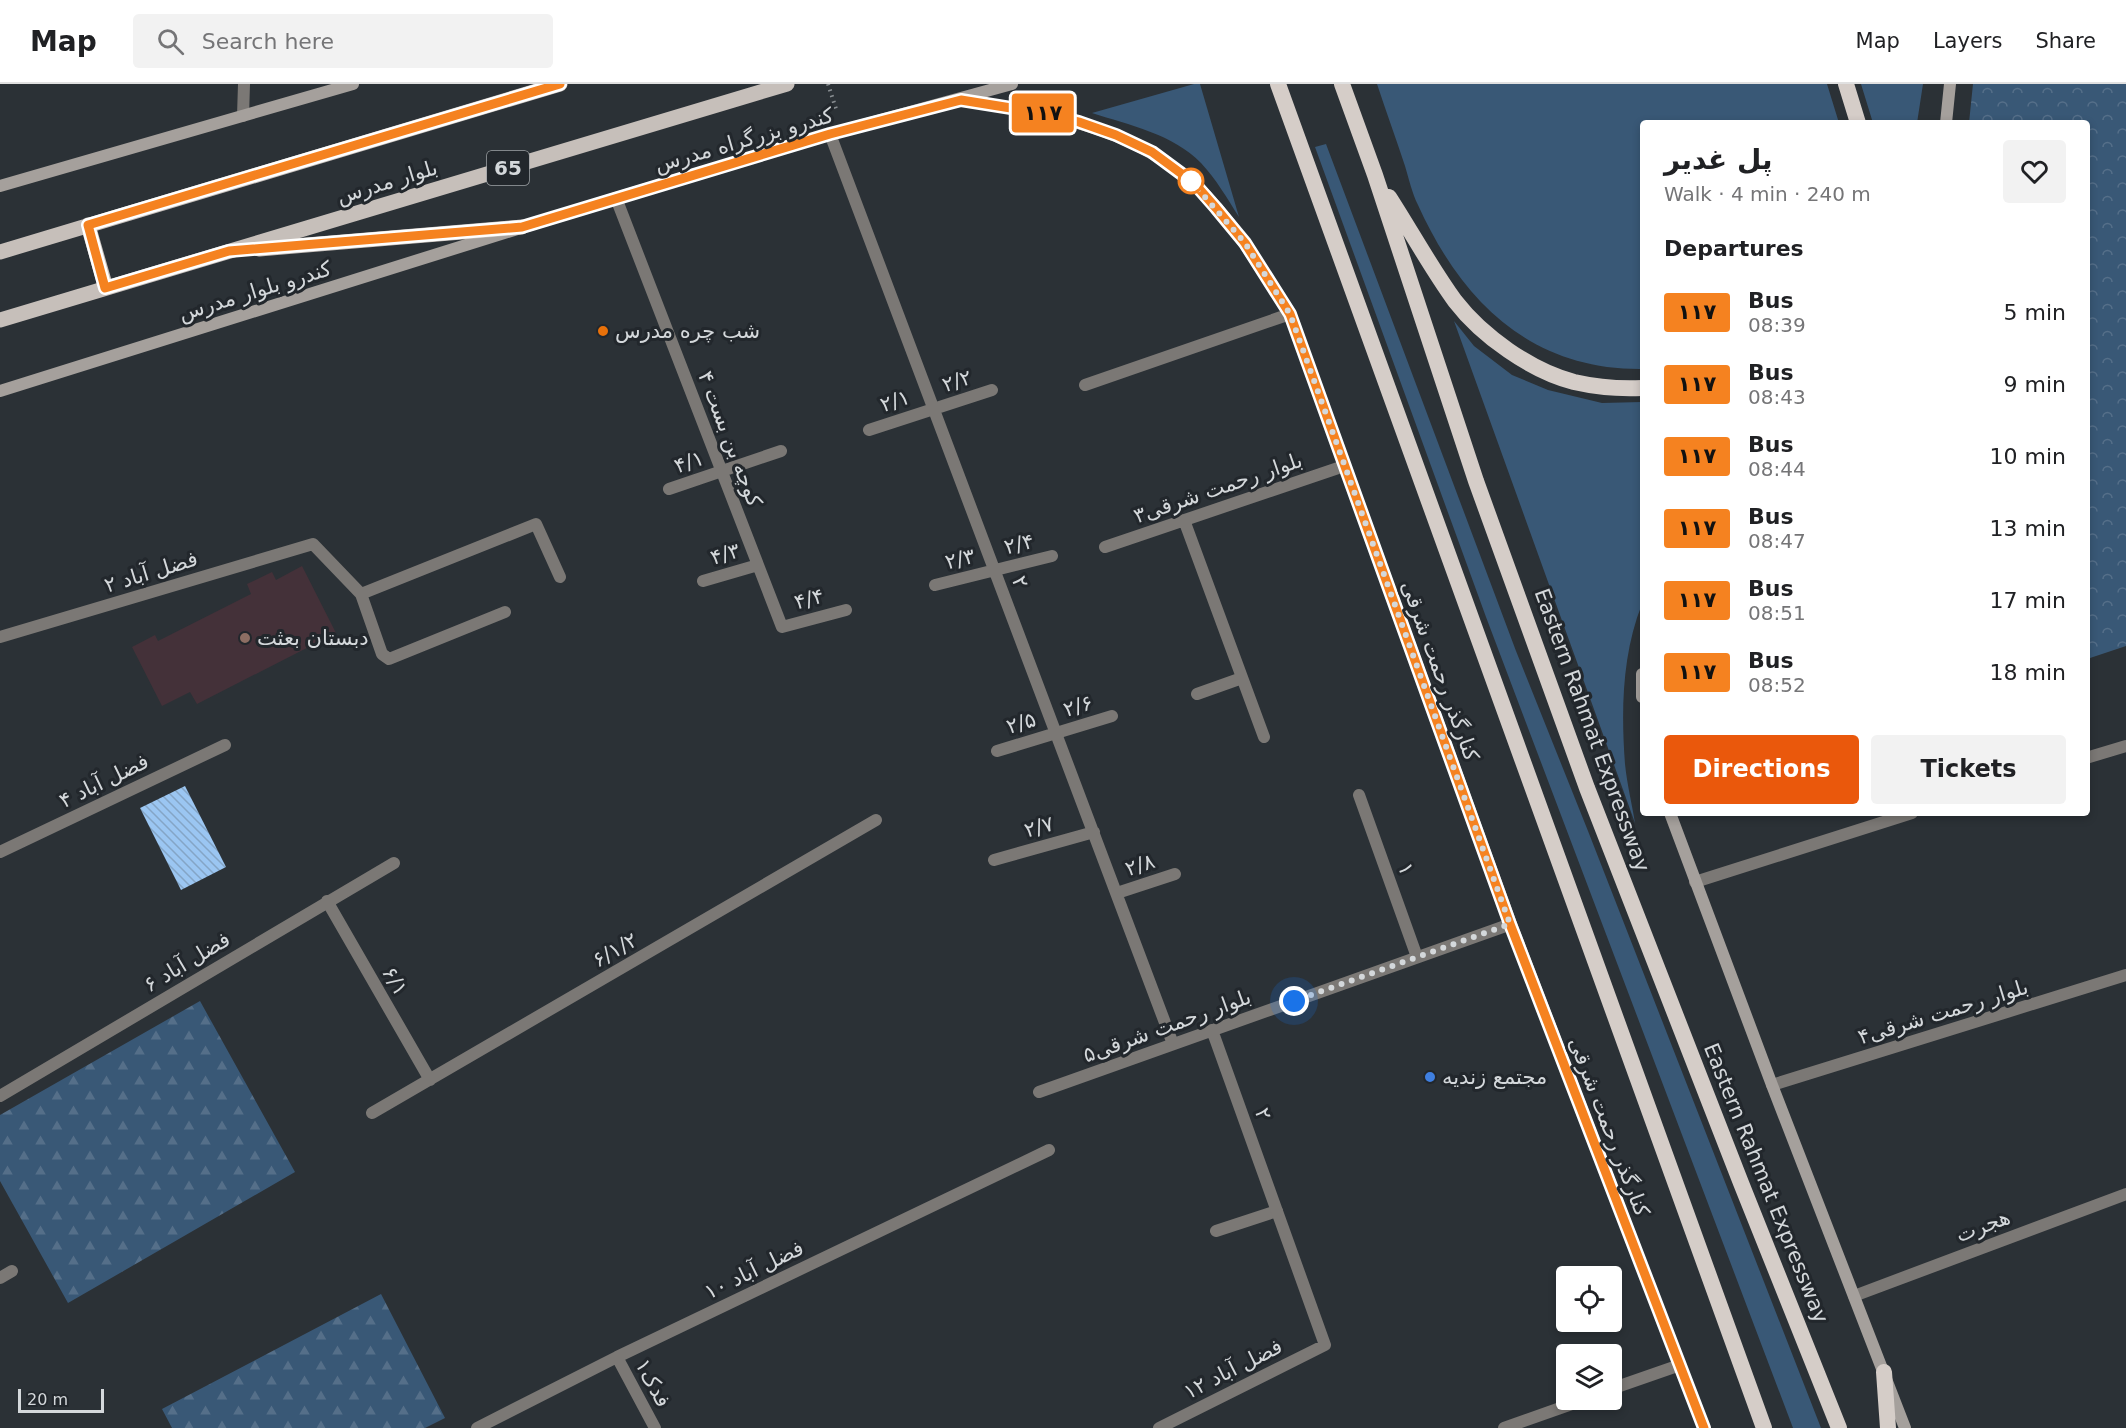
<!DOCTYPE html>
<meta charset="utf-8">
<style>
:root{--surface:#fff;--page:#f2f2f2;--text:#202124;--muted:#757577;--line:#e0e0e0;--accent:#ea580c}
body{margin:0;font-family:"DejaVu Sans",Cairo,sans-serif;background:var(--page);color:var(--text);height:100vh;display:flex;flex-direction:column;font-size:22px;white-space:nowrap}
*{box-sizing:border-box;margin:0}
p{font-size:20px;color:var(--muted)}
.icon{flex:none;width:33px;height:33px;fill:none;stroke:currentColor;stroke-width:2;stroke-linecap:round;stroke-linejoin:round}
.map{position:relative;flex:1;overflow:hidden}
.details{position:absolute;left:1640px;top:36px;width:450px;height:696px;display:flex;flex-direction:column;background:var(--surface);border-radius:6px;box-shadow:0 3px 9px #0003}
.details>*{flex:none}
.badge{padding:0 12px;border-radius:4px;font-size:21px;line-height:39px}
.controls{position:absolute;left:1556px;top:1182px;display:grid;gap:12px}
.controls a{display:grid;place-items:center;width:66px;height:66px;border-radius:6px;background:var(--surface);box-shadow:0 3px 9px #0003;font-size:30px}
.scale{position:absolute;left:18px;bottom:15px;width:86px;box-sizing:border-box;padding-left:6px;border:3px solid #d4d8db;border-top:0;font-size:16px;line-height:21px;white-space:nowrap;color:#d4d8db;-webkit-text-stroke:4px #22272c;paint-order:stroke}
.you{position:absolute;width:30px;height:30px;margin:-15px;border:4px solid #fff;border-radius:50%;background:#1a73e8;box-shadow:0 0 0 9px #1a73e833}
.map>.badge{position:absolute;translate:-50% -50%;box-shadow:0 0 0 3px #fff}
h2{padding:0 24px;font-size:22px;line-height:54px}
.round{display:grid;place-items:center;flex:none;width:63px;height:63px;border-radius:6px;background:var(--page)}
.summary{display:flex;align-items:center;justify-content:space-between;height:102px;padding:0 24px}
h1{font-size:28px;font-weight:700;line-height:45px}
.button{display:flex;gap:12px;margin-top:auto;padding:12px 24px}
.button a{flex:1;height:69px;border-radius:6px;background:var(--accent);color:#fff;font-size:24px;font-weight:700;line-height:69px;text-align:center}
.button a+a{background:var(--page);color:var(--text)}
ul{padding:0;list-style:none}
li{display:flex;align-items:center;gap:18px;height:72px;padding:0 24px}
li div{flex:1}
li b{display:block;font-size:22px}
li em{font-style:normal}
li .badge{min-width:66px;font-weight:700;text-align:center}
header{display:flex;align-items:center;gap:36px;box-sizing:border-box;height:84px;padding:0 30px;background:var(--surface);border-bottom:2px solid var(--line)}
header strong{font-size:28px}
nav{display:flex;gap:33px;margin-inline-start:auto;font-size:21px}
.search{width:420px;height:54px;background:var(--page);display:flex;align-items:center;gap:15px;box-sizing:border-box;padding:0 21px;border-radius:6px;color:var(--muted);font-size:22px}
.map>svg:first-child{display:block}
</style>
<header>
<strong>Map</strong>
<div class="search"><svg class="icon" aria-label="search" viewBox="0 0 24 24"><circle cx="10" cy="10" r="6"/><path d="M15 15l6 6"/></svg>Search here</div>
<nav><a>Map</a><a>Layers</a><a>Share</a></nav>
</header>
<div class="map">
<svg width="2126" height="1344" viewBox="0 0 2126 1344">
<defs>
<pattern id="forest-firs" width="22" height="20" patternUnits="userSpaceOnUse" patternTransform="scale(1.5)"><rect width="22" height="20" fill="#395876"/><path d="M5 1l3.5 6h-7zM16 11l3.5 6h-7z" fill="#556f89"/></pattern>
<pattern id="park-crowns" width="20" height="18" patternUnits="userSpaceOnUse" patternTransform="scale(1.5)"><rect width="20" height="18" fill="#395876"/><path d="M2 6a3 3 0 1 1 6 0M12 15a3 3 0 1 1 6 0" fill="none" stroke="#556f89"/></pattern>
<pattern id="building-back-hatch" width="6" height="6" patternUnits="userSpaceOnUse" patternTransform="scale(1.5)"><rect width="6" height="6" fill="#9bc6f2"/><path d="M-1 5l2 2M0 0l6 6M5-1l2 2" fill="none" stroke="#84a5c6"/></pattern>
</defs>
<rect width="100%" height="100%" fill="#2b3136"/>
<path fill="#443139" d="M302 482 336 549 197 620 190 608 162 622 132 563 155 551 158 557 251 510 247 500 272 488 276 496Z"/>
<path fill="#395876" d="M1194 0H1200L1239 133C1227 114 1216 95 1201 79 1173 50 1129 41 1092 29Z
M1377 0H1827L1839 39H1642V285C1531 286 1462 218 1418 121 1412 109 1409 95 1405 82 1396 55 1386 27 1377 0Z
M1861 0H1923L1917 39H1873Z
M1326 60 1516 567 1588 747 1821 1344H1793L1486 533 1315 63Z
M1454 237 1474 262 1512 291 1548 306 1602 319 1642 318V520C1622 570 1621 627 1625 680 1627 700 1632 720 1635 739Z"/>
<path fill="url(#forest-firs)" d="M200 917 295 1088 68 1219 0 1097V1031Z
M381 1210 445 1334 425 1344H172L162 1325Z"/>
<path fill="url(#park-crowns)" d="M1973 0H2126V562L2087 575 2086 39H1969Z"/>
<path fill="url(#building-back-hatch)" d="M185 702 226 783 181 806 140 724Z"/>
<g fill="none" stroke-linecap="round" stroke-linejoin="round">
<path stroke="#888d91" stroke-width="4" stroke-dasharray="1.5 4.5" stroke-linecap="butt" d="M828 0 837 28"/>
<path stroke="#7b7875" stroke-width="12" d="M243 32 244 0
M1216 1147 1277 1127"/>
<path stroke="#7b7875" stroke-width="12" d="M830 50 1173 960
M616 114 782 543 846 526
M1085 301 1290 230
M869 346 992 306
M669 405 781 367
M1184 436 1264 653
M1105 463 1344 382
M703 497 758 481
M935 501 1052 472
M361 510 536 440 560 493
M0 553 313 460 361 510 382 570 389 575 505 528
M1197 610 1242 594
M997 667 1112 632
M2086 674 2126 662
M1359 711 1417 873
M0 768 225 661
M994 776 1094 748
M1695 798 1912 729
M1117 809 1175 790
M327 817 430 996
M1772 1001 2126 891
M1039 1008 1511 840
M0 1012 394 779
M372 1029 876 736
M0 1194 12 1187
M617 1273 655 1344
M1611 1305 1680 1281
M477 1344 617 1273 1049 1066
M1159 1344 1325 1261 1212 946
M1504 1344 1583 1316"/>
<path stroke="#7b7875" stroke-width="12" d="M1854 1212 2126 1110"/>
<path stroke="#a5a09c" stroke-width="12" d="M961 16C1035 28 1111 38 1173 83 1180 89 1189 94 1195 100 1234 138 1261 185 1290 230L1511 840 1704 1344
M1946 39 1950 0
M0 102 353 0
M0 307 616 114 830 50 1012 0
M1642 590V613
M1670 729 1772 1001 1905 1344"/>
<path stroke="#c6bfba" stroke-width="15" d="M88 141 106 204
M259 165 522 143
M0 168 560 0
M0 236 787 0"/>
<path stroke="#d5cdc8" stroke-width="16" d="M1278 0 1764 1344
M1342 0 1375 91 1476 397 1587 704 1741 1099 1839 1344
M1846 0 1858 39
M1389 113C1411 147 1431 184 1455 217 1482 252 1531 287 1574 298 1596 303 1621 305 1642 304
M1884 1288 1888 1344"/>
</g>
<g fill="none" stroke-linecap="round" stroke-linejoin="round">
<g stroke="#fff" stroke-width="14">
<path id="line" d="M560 0 88 141 105 204 229 167 522 143 830 50 961 16 1042 29 1079 38 1116 51 1152 68 1194 99 1216 124 1245 159 1290 230 1510 840 1704 1344"/>
</g>
<use href="#line" stroke="#f58220" stroke-width="9"/>
<path stroke="#d4d8db" stroke-width="6" stroke-dasharray="0 10.8" d="M1191 97 1245 159 1290 230 1510 840 1294 917"/>
</g>
<circle fill="#fff" stroke="#f58220" stroke-width="3" cx="1191" cy="97" r="12"/>
<circle fill="#e8710a" stroke="#22272c" stroke-width="2" cx="603" cy="247" r="6"/>
<circle fill="#8d6e63" stroke="#22272c" stroke-width="2" cx="245" cy="554" r="6"/>
<circle fill="#3f7fe0" stroke="#22272c" stroke-width="2" cx="1430" cy="993" r="6"/>
<g text-anchor="middle" dominant-baseline="central" stroke-width="6" stroke-linejoin="round" paint-order="stroke">
<rect fill="#22272c" stroke="#9fa3a6" stroke-width="1.5" x="487" y="67" width="42" height="34" rx="4.5"/>
<g font-size="20" font-weight="bold" fill="#d4d8db">
<text x="508" y="84">65</text>
</g>
<g font-size="21" fill="#d4d8db" stroke="#22272c">
<text transform="translate(744 56) rotate(-16)">کندرو بزرگراه مدرس</text>
<text transform="translate(387 98) rotate(-17)">بلوار مدرس</text>
<text transform="translate(255 207) rotate(-17)">کندرو بلوار مدرس</text>
<text transform="translate(957 297) rotate(-18)">۲/۲</text>
<text transform="translate(895 317) rotate(-18)">۲/۱</text>
<text transform="translate(730 355) rotate(69)">کوچه بن بست ۴</text>
<text transform="translate(689 378) rotate(-19)">۴/۱</text>
<text transform="translate(1218 404) rotate(-19)">بلوار رحمت شرقی۳</text>
<text transform="translate(1019 460) rotate(-14)">۲/۴</text>
<text transform="translate(725 470) rotate(-17)">۴/۳</text>
<text transform="translate(960 475) rotate(-14)">۲/۳</text>
<text transform="translate(151 488) rotate(-17)">فضل آباد ۲</text>
<text transform="translate(1020 498) rotate(69)">۲</text>
<text transform="translate(809 515) rotate(-15)">۴/۴</text>
<text transform="translate(1440 587) rotate(70)">کنارگذر رحمت شرقی</text>
<text transform="translate(1078 622) rotate(-17)">۲/۶</text>
<text transform="translate(1021 639) rotate(-17)">۲/۵</text>
<text transform="translate(1592 646) rotate(70)">Eastern Rahmat Expressway</text>
<text transform="translate(104 697) rotate(-26)">فضل آباد ۴</text>
<text transform="translate(1039 743) rotate(-16)">۲/۷</text>
<text transform="translate(1140 781) rotate(-18)">۲/۸</text>
<text transform="translate(1406 785) rotate(70)">۱</text>
<text transform="translate(615 866) rotate(-30)">۶/۱/۲</text>
<text transform="translate(187 878) rotate(-31)">فضل آباد ۶</text>
<text transform="translate(395 897) rotate(60)">۶/۱</text>
<text transform="translate(1943 928) rotate(-17)">بلوار رحمت شرقی۴</text>
<text transform="translate(1167 942) rotate(-20)">۵بلوار رحمت شرقی</text>
<text transform="translate(1263 1030) rotate(70)">۲</text>
<text transform="translate(1609 1043) rotate(69)">کنارگذر رحمت شرقی</text>
<text transform="translate(1766 1099) rotate(68)">Eastern Rahmat Expressway</text>
<text transform="translate(1983 1142) rotate(-21)">هجرت</text>
<text transform="translate(754 1186) rotate(-26)">فضل آباد ۱۰</text>
<text transform="translate(1233 1285) rotate(-27)">فضل آباد ۱۲</text>
<text transform="translate(653 1299) rotate(62)">فدک۱</text>
</g>
<g font-size="21" fill="#d4d8db" stroke="#22272c" text-anchor="start">
<text x="615" y="247">شب چره مدرس</text>
<text x="257" y="554">دبستان بعثت</text>
<text x="1442" y="993">مجتمع زندیه</text>
</g>
</g>
</svg>
<div class="controls">
<a><svg class="icon" aria-label="locate" viewBox="0 0 24 24"><circle cx="12" cy="12" r="6"/><path d="M12 2v4M12 18v4M2 12h4M18 12h4"/></svg></a>
<a><svg class="icon" aria-label="layers" viewBox="0 0 24 24"><path d="M12 4l9 5-9 5-9-5zM3 14l9 5 9-5"/></svg></a>
</div>
<div class="scale">20 m</div>
<div class="you" style="left:1294px;top:917px"></div>
<b class="badge" style="left:1043px;top:29px;background:#f58220;color:#111">۱۱۷</b>
<section class="details">
<div class="summary"><div><h1>پل غدیر</h1><p>Walk · 4 min · 240 m</p></div><a class="round"><svg class="icon" aria-label="heart" viewBox="0 0 24 24"><path d="M12 20l-8-8c-3-5 5-10 8-4 3-6 11-1 8 4z"/></svg></a></div>
<h2>Departures</h2>
<ul>
<li><span class="badge" style="background:#f58220;color:#111">۱۱۷</span><div><b>Bus</b><p>08:39</p></div><em>5 min</em></li>
<li><span class="badge" style="background:#f58220;color:#111">۱۱۷</span><div><b>Bus</b><p>08:43</p></div><em>9 min</em></li>
<li><span class="badge" style="background:#f58220;color:#111">۱۱۷</span><div><b>Bus</b><p>08:44</p></div><em>10 min</em></li>
<li><span class="badge" style="background:#f58220;color:#111">۱۱۷</span><div><b>Bus</b><p>08:47</p></div><em>13 min</em></li>
<li><span class="badge" style="background:#f58220;color:#111">۱۱۷</span><div><b>Bus</b><p>08:51</p></div><em>17 min</em></li>
<li><span class="badge" style="background:#f58220;color:#111">۱۱۷</span><div><b>Bus</b><p>08:52</p></div><em>18 min</em></li>
</ul>
<div class="button"><a>Directions</a><a>Tickets</a></div>
</section>
</div>
